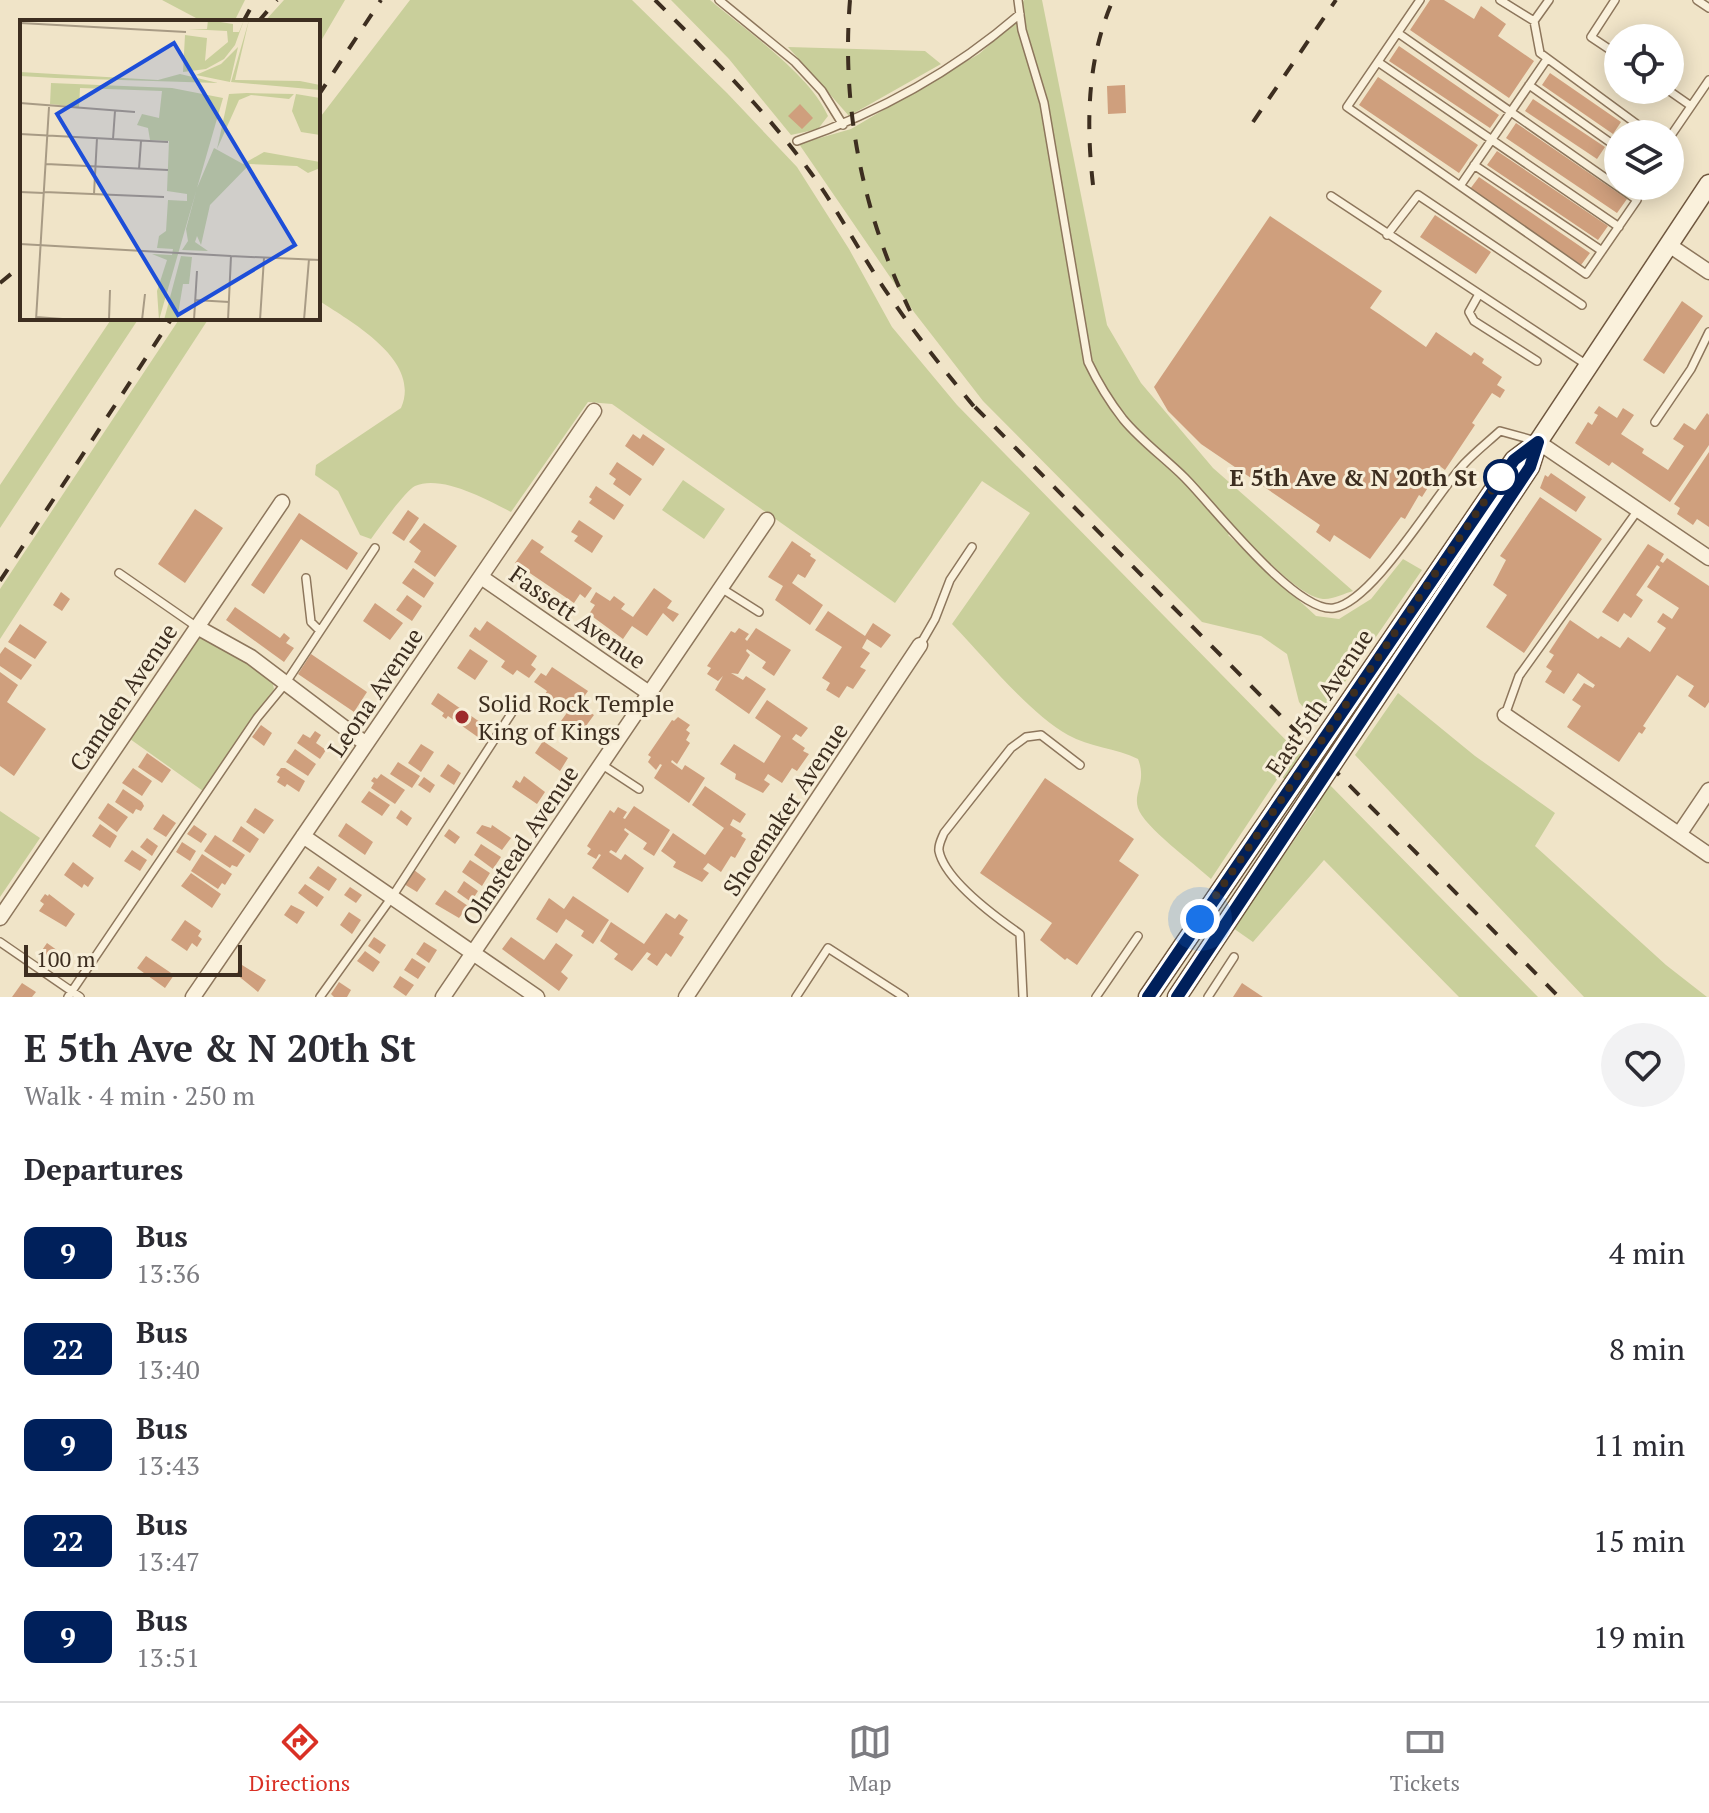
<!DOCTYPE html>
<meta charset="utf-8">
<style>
:root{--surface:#fff;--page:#f2f2f3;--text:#2b2b33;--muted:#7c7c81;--line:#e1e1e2;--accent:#d93025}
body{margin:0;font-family:"PT Serif",serif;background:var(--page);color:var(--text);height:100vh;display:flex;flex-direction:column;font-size:30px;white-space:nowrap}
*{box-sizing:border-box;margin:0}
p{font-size:26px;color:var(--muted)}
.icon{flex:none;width:44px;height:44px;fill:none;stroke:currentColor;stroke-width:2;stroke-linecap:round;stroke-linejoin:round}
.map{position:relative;height:997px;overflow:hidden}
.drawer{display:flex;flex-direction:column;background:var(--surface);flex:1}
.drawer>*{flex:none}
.badge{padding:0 16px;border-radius:12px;font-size:28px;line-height:52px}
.buttons{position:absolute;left:1604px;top:24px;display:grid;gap:16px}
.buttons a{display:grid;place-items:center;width:80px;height:80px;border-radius:50%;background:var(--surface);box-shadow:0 4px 20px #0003;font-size:40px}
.scale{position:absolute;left:24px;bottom:20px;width:218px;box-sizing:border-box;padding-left:8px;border:4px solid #3d2e20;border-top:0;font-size:22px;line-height:28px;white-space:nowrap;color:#3d2e20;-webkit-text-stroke:6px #f7eed8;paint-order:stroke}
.you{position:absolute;width:40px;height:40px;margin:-20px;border:6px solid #fff;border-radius:50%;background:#1a73e8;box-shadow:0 0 0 12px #1a73e833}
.map>.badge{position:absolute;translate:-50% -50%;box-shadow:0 0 0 4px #fff}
h2{padding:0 24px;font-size:30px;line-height:72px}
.round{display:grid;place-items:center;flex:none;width:84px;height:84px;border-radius:42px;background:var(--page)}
.headline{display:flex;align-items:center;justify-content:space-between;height:136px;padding:0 24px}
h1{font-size:38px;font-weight:600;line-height:60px}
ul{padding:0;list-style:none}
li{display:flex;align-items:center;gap:24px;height:96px;padding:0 24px}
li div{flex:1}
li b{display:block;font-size:30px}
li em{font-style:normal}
li .badge{min-width:88px;font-weight:700;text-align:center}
.menu{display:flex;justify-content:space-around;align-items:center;height:112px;border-top:2px solid var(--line);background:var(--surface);font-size:22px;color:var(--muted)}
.menu a{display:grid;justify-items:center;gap:4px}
.menu .active{color:var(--accent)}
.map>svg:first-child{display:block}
</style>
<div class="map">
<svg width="1709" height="997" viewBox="0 0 1709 997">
<rect width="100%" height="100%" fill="#f0e4c8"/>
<path fill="#c9cf9b" d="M162 0H245L234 22H199L196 18Z
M284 0H345L318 46V22H264Z
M410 0H632L727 93 797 167 849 249 892 327 957 405 1538 997H1459L1324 860 1253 942 1233 928 1316 809 1279 774 1278 778 1211 879C1195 864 1143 826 1138 808 1133 792 1147 782 1138 759 1116 748 1089 747 1068 735 1030 714 984 657 952 624L1030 513 982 481 895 603 612 404 588 402 511 512C488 500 441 474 415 486 405 491 379 528 371 539L360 535 338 491 315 475 316 465 401 408C422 360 351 322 318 300V120Z
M671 0H710C745 30 810 74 828 116L818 129 791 135 729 59Z
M1024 0H1042L1107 325 1141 383 1213 468 1353 591C1345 593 1332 600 1323 599 1299 597 1254 547 1236 529L1228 535 1316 616 1339 619 1371 599 1403 559 1422 570 1316 724 1299 702 1287 654 1261 636 1202 622 983 401 914 312 799 144 851 129 979 54 1011 26Z
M788 47 925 51 941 64 849 116Z
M112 318H139L0 528V485Z
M180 318H209L0 639V589Z
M683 480 725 509 704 539 662 510Z
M202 633 272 680 274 689 203 791 130 739Z
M1398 693 1475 756 1555 813 1535 846 1666 965 1707 997H1584L1355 755Z
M0 811 40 838 0 897Z"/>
<path fill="#cf9f7d" d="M1430 0H1444L1474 19 1481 6 1506 24 1498 36 1534 61 1509 98 1410 30Z
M1399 46 1499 115 1490 128 1389 61Z
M1550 73 1621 122 1613 134 1542 85Z
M1378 77 1478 145 1459 173 1359 105Z
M1125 85 1126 113 1108 114 1107 86Z
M1533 99 1605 147 1597 159 1525 111Z
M800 104 813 118 802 129 788 116Z
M1516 123 1627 199 1617 213 1506 138Z
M1497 151 1608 226 1598 240 1487 165Z
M1479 177 1590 253 1581 265 1470 189Z
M1435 215 1491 252 1476 274 1420 237Z
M1270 216 1382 291 1370 308 1379 314 1426 347 1436 332 1471 356 1474 352 1484 359 1482 363 1502 377 1497 385 1505 390 1500 398 1492 393 1472 423 1475 425 1445 470 1441 467 1422 497 1419 495 1405 519 1401 517 1370 559 1334 535 1330 542 1316 532 1320 525 1201 444 1168 411 1154 387Z
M1682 301 1703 316 1664 374 1643 360Z
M1599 406 1617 418 1623 408 1634 415 1621 434 1644 449 1642 453 1668 470 1684 446 1673 439 1684 423 1695 430 1707 413 1709 415V445L1670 502 1612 462 1609 466 1575 443 1588 422 1592 425 1598 415 1594 413Z
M633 434 640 439 643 434 665 449 653 466 625 446Z
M1709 452V527L1697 519 1693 525 1677 514 1680 508 1674 504Z
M617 462 642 479 630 496 613 484 616 479 609 474Z
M1551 473 1586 497 1576 512 1540 488 1545 475 1548 477Z
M596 486 624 505 614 520 589 503 592 499 589 497Z
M1540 497 1602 539 1524 653 1486 627 1507 595 1493 585 1506 560 1500 556Z
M195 509 223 528 185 583 158 564Z
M408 510 419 518 404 541 392 533Z
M299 513 358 553 347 570 301 539 264 594 251 585Z
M579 520 603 536 592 553 574 541 578 536 571 532Z
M424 523 457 546 435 577 414 562 421 551 409 542Z
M532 539 544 547 540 552 592 588 585 598 580 594 574 603 515 563Z
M792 541 811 554 810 556 816 560 805 578 798 574 792 583 823 605 810 625 775 600 783 586 768 577Z
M1648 544 1664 554 1660 561 1663 563 1667 558 1709 586V702L1705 708 1688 696 1694 686 1677 675 1643 726 1646 728 1642 734 1639 732 1619 762 1567 727 1581 706 1572 700 1584 683 1593 688 1595 685 1578 673 1564 694 1545 682 1552 671 1546 667 1554 655 1549 652 1570 620 1598 639 1601 636 1620 648 1628 637 1650 652 1666 628 1657 622 1663 613 1672 619 1679 608 1647 587 1660 567 1657 565 1636 595 1643 600 1631 618 1624 613 1618 622 1602 612Z
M413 568 434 583 424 598 402 583Z
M654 588 672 601 667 608 679 614 673 622 663 613 647 636 632 626 623 639 589 614 595 605 590 602 596 592 610 601 614 596 625 604 621 609 633 617Z
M61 592 70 599 62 611 53 605Z
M407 595 422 606 412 621 396 610Z
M375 603 403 623 390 640 363 621Z
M235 607 280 638 284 633 290 638 286 643 294 648 284 662 226 620Z
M828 611 865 636 873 623 891 635 881 648 867 639 862 648 870 653 860 667 866 670 853 689 847 686 839 698 826 690 830 683 822 678 842 647 815 630Z
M487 621 537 656 531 665 536 669 529 678 517 670 513 675 501 667 505 661 469 636 475 627 480 631Z
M20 624 47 642 35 659 8 642Z
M739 628 749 634 745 639 747 641 756 628 791 650 774 676 762 668 766 662 747 649 746 651 750 655 738 674 731 673 743 680 746 676 766 689 749 714 715 690 723 676 718 681 707 674 711 668 707 666 731 631 735 633Z
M5 647 32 665 21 680 0 666V654Z
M470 649 488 661 475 680 457 668Z
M311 654 367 692 354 712 298 674Z
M552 667 588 691 578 705 594 715 580 734 561 721 571 707 559 699 556 704 544 696 547 691 534 682 541 673 546 676Z
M0 672 18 685 7 702 46 729 14 776 0 766Z
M438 693 490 729 482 740 448 716 446 719 442 716 444 713 431 704Z
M767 700 808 728 801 737 796 734 792 739 805 748 803 751 809 754 797 771 792 768 782 783 768 774 764 780 770 784 763 793 735 779 736 774 720 764 734 744 764 763 781 736 755 718Z
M678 717 690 725 686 730 690 733 686 740 690 743 677 764 672 760 671 762 682 770 685 765 705 778 689 803 654 778 662 765 660 764 656 770 648 762 651 757 648 755 672 720 674 721Z
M261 725 272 733 264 746 252 737Z
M315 731 321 735 316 743 326 750 320 759 297 743 303 734 310 738Z
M543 741 568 758 560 771 535 753Z
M421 744 434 752 421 772 408 763Z
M295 749 316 764 308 776 286 762Z
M147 753 171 770 162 783 138 767Z
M398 762 420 776 412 788 390 774Z
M448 764 461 773 454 785 440 776Z
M133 768 152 781 142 796 122 783Z
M281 768H285L305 781 299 792 287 784 285 787 277 782 280 777 276 775Z
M381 774 405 790 395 804 371 788 374 783 371 781 374 777 377 779Z
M524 776 545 792 537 804 512 787 516 780 520 783Z
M424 777 435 785 430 793 418 785Z
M1045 778 1134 839 1119 861 1139 875 1077 965 1067 958 1065 960 1040 940 1052 923 980 873Z
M705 786 746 814 740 823 733 819 730 825 743 833 741 836 746 839 735 858 731 856 721 872 708 863 703 869 709 873 702 882 673 867 676 862 661 851 673 833 705 855 724 828 692 805Z
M123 789 142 802 144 806 141 811 136 809 133 814 115 802Z
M369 791 390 805 382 816 361 802Z
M108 803 128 817 117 832 98 818Z
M634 806 670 830 654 856 643 849 647 843 625 828 624 830 629 834 622 844 616 853 611 850 609 852 621 860 625 854 644 868 628 893 592 868 601 855 599 854 596 859 587 854 591 849 587 846 610 810 614 813 618 807 627 812 623 818 625 819Z
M255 808 274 820 264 834 246 822Z
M401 810 412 818 407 826 396 818Z
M163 814 176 823 166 837 153 829Z
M346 823 373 842 365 855 338 836Z
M100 824 117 836 110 848 92 836Z
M194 825 207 834 201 843 187 834Z
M482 825 491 828 492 825 511 838 502 850 476 833Z
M241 826 259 839 250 853 232 841Z
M449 829 460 837 455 844 444 836Z
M215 835 245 855 237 867 232 865 230 868 204 851Z
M147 838 158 846 152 856 140 847Z
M182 842 196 851 190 861 176 852Z
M481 844 501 857 493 869 474 855Z
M132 850 147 860 140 871 124 861Z
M202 854 232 874 225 885 222 883 218 889 191 871Z
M470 860 490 873 482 886 462 872Z
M73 862 94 878 88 887 84 884 82 888 64 875Z
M318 866 337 879 329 891 309 878Z
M414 870 426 879 417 892 404 884Z
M191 873 221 894 212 908 181 886Z
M464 881 478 891 471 902 457 892Z
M305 884 324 897 317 907 298 893Z
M350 887 362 895 356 903 344 895Z
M445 890 468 906 459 918 435 904Z
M45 894 48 896 49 894 75 914 66 927 39 911 44 904 40 901Z
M573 896 609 920 593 944 581 936 584 931 566 919 557 933 536 919 549 898 564 909Z
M291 905 305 912 297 924 284 915Z
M349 912 361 920 352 934 340 925Z
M666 913 675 919 679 914 688 920 679 934 684 937 671 957 666 953 657 966 647 959 651 954 647 952 632 971 614 959 618 954 600 941 611 922 644 944Z
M185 920 201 931 198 936 202 939 197 947 192 943 187 951 171 940Z
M374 937 386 945 380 954 368 946Z
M511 937 544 960 556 943 573 955 561 972 568 978 559 991 502 949Z
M424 942 437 950 429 963 416 954Z
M47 943 61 953 51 966 38 956Z
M365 951 380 962 373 972 357 961Z
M146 956 174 975 165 988 137 968Z
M412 958 426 967 418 979 404 970Z
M242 965 266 980 258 992 236 974Z
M400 976 414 985 406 996 393 987Z
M339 982 351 990 347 997H334L331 994Z
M22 983 36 992 32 997H12Z
M1242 983 1263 997H1233Z"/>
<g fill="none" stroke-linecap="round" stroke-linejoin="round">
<g stroke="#8d765c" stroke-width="10">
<path id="lane" d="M719 0 795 62 822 91 843 125
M1018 0 1022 30 1044 103 1088 362C1098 383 1109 401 1123 419 1141 441 1165 458 1185 478 1212 505 1296 614 1334 608 1374 601 1435 495 1464 464 1475 452 1488 442 1500 431L1536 441
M1420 0 1347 107 1586 274 1637 200 1635 186
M1500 0 1534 21
M1549 0 1534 21 1540 53 1638 125 1641 134
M1615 0 1591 37 1618 55
M1697 0 1709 8
M1398 33 1637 200
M1378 62 1619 227
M1529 85 1618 148
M1668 90 1691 106
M1670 137 1709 80
M797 141C881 112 953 72 1020 14
M1474 165 1602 251
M1460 186 1547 59
M1331 196 1587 365
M1387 235 1418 195 1582 305
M1479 294 1469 312 1474 321 1537 361
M1655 422 1691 369 1709 332
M119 573 197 627
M306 578 311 622 320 631
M721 588 759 612
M920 645 935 619 950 580 972 547
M1505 715 1519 676 1638 510
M601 764 639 789
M0 942 80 997
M68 997 257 718 285 684 375 548
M320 997 392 897 513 711
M796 997 828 948 904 997
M1023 997 1020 934C997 918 945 880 939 851 938 845 942 838 944 833L1011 748 1026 737 1041 735 1080 765
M1096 997 1138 936
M1208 997 1234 957"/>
</g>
<g stroke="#8d765c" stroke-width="17">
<path id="street" d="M1669 245 1709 272
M1538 442 1709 558
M481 577 649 693
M197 627 251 657 366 744
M1505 715 1709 855
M1680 833 1709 790
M303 836 537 997
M0 918 282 502
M193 997 594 411
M443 997 767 520
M686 997 920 645"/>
</g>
<g stroke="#6f573f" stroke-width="21">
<path id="secondary" d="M1148 997 1514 460 1538 442
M1177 997 1530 467 1538 442 1709 184"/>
</g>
<use href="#lane" stroke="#faf1dc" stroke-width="7"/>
<use href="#street" stroke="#faf1dc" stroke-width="14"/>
<use href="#secondary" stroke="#faf1dc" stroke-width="18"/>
<path stroke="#3d2e20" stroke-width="4" stroke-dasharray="14 14" stroke-linecap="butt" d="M655 0C710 55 765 110 811 173 840 213 862 257 890 297 918 338 949 376 980 414
M850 0C841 108 863 214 910 311
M243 22 255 0
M258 22 277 0
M318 96 381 0
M1253 122 1336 0
M1093 185C1086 122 1087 59 1113 0
M0 283 22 265
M975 407 1559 997
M0 581 172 318"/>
</g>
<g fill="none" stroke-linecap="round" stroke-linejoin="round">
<g stroke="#fff" stroke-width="18">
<path id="line" d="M1148 997 1514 460 1538 442 1530 467 1177 997"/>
</g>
<use href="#line" stroke="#00205b" stroke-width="12"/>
<path stroke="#3d2e20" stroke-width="8" stroke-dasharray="0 14.4" d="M1200 919 1501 477"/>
</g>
<circle fill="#fff" stroke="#00205b" stroke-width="4" cx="1501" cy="477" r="16"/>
<circle fill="#9e2a2b" stroke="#f7eed8" stroke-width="3" cx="462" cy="717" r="8"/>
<g text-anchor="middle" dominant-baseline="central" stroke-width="6" stroke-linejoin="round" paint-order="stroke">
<g font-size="24" font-weight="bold" fill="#3d2e20" stroke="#f7eed8" text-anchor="end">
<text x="1477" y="477">E 5th Ave &amp; N 20th St</text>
</g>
<g font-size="24" fill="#3d2e20" stroke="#f7eed8">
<text transform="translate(578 617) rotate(35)">Fassett Avenue</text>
<text transform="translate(375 692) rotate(-56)">Leona Avenue</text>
<text transform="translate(123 697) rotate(-56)">Camden Avenue</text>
<text transform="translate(1319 702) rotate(-56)">East 5th Avenue</text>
<text transform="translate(785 809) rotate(-56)">Shoemaker Avenue</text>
<text transform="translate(520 845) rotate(-56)">Olmstead Avenue</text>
</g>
<g font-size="24" fill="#3d2e20" stroke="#f7eed8" text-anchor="start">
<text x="478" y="703">Solid Rock Temple<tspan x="478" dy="28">King of Kings</tspan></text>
</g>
</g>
<g transform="translate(20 20)">
<rect width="300" height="300" fill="#f0e4c8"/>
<path d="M188 0 213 4V12H219L224 0 215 25 204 39 186 49 163 52 165 15 187 18 185 41 208 22 207 11 168 9H187ZM229 0 215 60 280 61 300 65V70L211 62ZM218 27 210 62 176 55 201 44ZM0 52 138 60 160 54 198 63 36 58 0 56ZM31 63 152 68 203 78 139 300 137 271 147 240 132 234 152 235 153 229 137 228 139 216 146 211 148 180 167 181V174L147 171 149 121 130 120 128 108 117 105 122 94 139 98 142 71 60 68 59 87 30 84ZM209 74 227 73 274 74 269 79 231 75 219 80 197 129ZM276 74 300 78V115L281 112 272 91ZM194 128 223 144 244 132 300 142V148L288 153 277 146 230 144 190 185 181 225 177 216 175 222 188 231 162 230 168 221 166 209 177 168ZM161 236 172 237 169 264H163L157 300H144Z" fill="#c9cf9b"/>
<path fill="none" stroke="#a89b85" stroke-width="2" d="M91 0H130M0 3 166 12M0 83 115 92M0 114 148 122M93 119 95 91M26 144 148 150M119 149 121 121M0 172 24 173M24 172 144 177M74 174 77 118M0 224 211 236M210 236 300 240M175 280 209 282M16 297 56 300M16 300 29 87M89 300 90 270M122 300 125 274M174 300 177 251M208 300 211 236M240 300 244 238M284 300 289 239"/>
<path fill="#1d4ed8" fill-opacity="0.15" stroke="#1d4ed8" stroke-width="4" d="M154 23 275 225 158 295 37 94Z"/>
<rect width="300" height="300" fill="none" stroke="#3d2e20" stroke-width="4"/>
</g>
</svg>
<div class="buttons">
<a><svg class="icon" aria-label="locate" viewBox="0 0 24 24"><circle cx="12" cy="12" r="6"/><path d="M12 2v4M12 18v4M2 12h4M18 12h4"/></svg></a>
<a><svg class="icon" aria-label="layers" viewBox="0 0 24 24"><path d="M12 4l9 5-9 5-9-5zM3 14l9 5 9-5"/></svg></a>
</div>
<div class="scale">100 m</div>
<div class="you" style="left:1200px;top:919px"></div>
</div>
<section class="drawer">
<div class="headline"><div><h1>E 5th Ave &amp; N 20th St</h1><p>Walk · 4 min · 250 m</p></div><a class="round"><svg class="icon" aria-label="heart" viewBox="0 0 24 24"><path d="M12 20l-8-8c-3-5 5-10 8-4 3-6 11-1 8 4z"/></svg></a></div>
<h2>Departures</h2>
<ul>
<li><span class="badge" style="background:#00205b;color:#fff">9</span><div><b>Bus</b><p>13:36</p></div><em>4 min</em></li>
<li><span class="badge" style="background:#00205b;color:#fff">22</span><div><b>Bus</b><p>13:40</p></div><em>8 min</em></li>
<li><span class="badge" style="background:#00205b;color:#fff">9</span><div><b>Bus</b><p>13:43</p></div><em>11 min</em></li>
<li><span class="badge" style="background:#00205b;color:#fff">22</span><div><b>Bus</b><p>13:47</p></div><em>15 min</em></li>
<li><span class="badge" style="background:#00205b;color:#fff">9</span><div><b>Bus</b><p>13:51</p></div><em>19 min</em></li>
</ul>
</section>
<nav class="menu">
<a class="active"><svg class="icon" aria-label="directions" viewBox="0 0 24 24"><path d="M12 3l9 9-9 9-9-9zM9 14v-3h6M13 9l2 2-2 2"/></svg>Directions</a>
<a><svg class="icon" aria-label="map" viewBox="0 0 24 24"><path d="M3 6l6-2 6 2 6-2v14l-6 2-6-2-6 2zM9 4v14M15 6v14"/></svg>Map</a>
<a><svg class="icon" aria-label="tickets" viewBox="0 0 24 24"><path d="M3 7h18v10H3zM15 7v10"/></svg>Tickets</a>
</nav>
